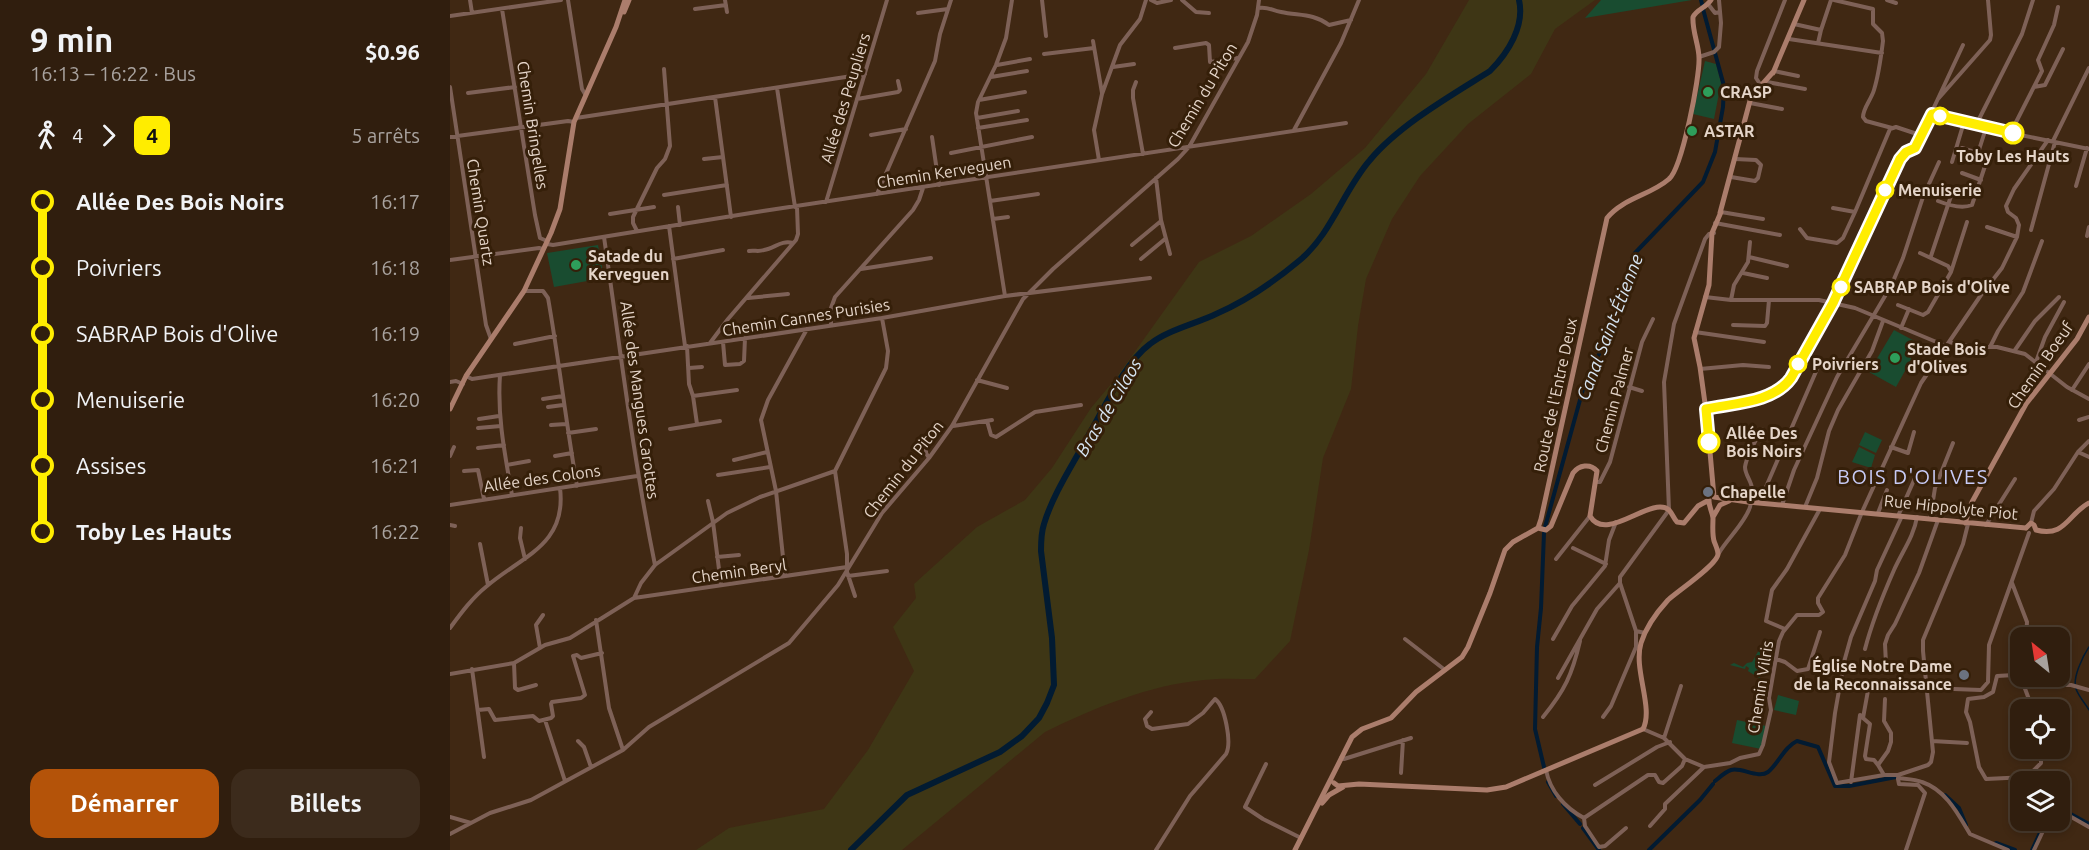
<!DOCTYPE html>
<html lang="fr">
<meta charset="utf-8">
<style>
:root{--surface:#301e0e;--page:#3c2b1c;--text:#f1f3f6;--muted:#a8a29e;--line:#4b3c2e;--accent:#b45309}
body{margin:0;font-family:Ubuntu,sans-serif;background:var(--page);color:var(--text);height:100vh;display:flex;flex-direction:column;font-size:22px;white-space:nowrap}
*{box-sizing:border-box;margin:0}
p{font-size:20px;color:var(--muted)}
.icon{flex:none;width:33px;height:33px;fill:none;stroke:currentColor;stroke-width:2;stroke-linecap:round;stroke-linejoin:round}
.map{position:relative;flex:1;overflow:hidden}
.details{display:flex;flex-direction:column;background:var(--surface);width:450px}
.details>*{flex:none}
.badge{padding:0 12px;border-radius:9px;font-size:21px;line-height:39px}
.needle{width:39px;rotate:330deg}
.tools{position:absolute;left:1560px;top:627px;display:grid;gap:12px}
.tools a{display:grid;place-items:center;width:60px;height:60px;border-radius:12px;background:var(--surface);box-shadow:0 3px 9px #0003,0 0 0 2px var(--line);font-size:30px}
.map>.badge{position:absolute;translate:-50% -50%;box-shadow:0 0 0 3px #fff}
.legs{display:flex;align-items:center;gap:9px;height:66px;padding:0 30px;font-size:20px}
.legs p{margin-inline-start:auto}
.headline{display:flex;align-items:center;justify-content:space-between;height:102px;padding:0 30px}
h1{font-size:33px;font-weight:600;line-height:45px}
.cta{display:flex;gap:12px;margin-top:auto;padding:12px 30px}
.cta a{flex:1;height:69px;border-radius:18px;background:var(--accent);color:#fff;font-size:24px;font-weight:600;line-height:69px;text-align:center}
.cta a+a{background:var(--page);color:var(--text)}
ul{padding:0 30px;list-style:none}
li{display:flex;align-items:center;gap:21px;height:66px;font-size:22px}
li i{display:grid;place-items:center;width:9px;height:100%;margin:0 8px;background:currentColor}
li i::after{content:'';width:15px;height:15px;margin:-8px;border:4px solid;border-radius:50%;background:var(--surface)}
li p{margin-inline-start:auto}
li:first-child i{background:linear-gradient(#0000 50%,currentColor 0)}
li:last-child i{background:linear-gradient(currentColor 50%,#0000 0)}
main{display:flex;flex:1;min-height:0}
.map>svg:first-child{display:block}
</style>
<main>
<section class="details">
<div class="headline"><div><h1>9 min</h1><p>16:13 – 16:22 · Bus</p></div><b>$0.96</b></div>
<div class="legs"><svg class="icon" aria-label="walk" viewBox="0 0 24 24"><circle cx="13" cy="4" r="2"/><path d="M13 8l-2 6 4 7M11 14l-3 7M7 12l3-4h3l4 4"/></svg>4<svg class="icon" aria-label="forward" viewBox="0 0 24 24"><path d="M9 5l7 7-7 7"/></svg><b class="badge" style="background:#ffed00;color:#111">4</b><p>5 arrêts</p></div>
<ul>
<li><i style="color:#ffed00"></i><b>Allée Des Bois Noirs</b><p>16:17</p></li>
<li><i style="color:#ffed00"></i><span>Poivriers</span><p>16:18</p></li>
<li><i style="color:#ffed00"></i><span>SABRAP Bois d'Olive</span><p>16:19</p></li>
<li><i style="color:#ffed00"></i><span>Menuiserie</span><p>16:20</p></li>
<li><i style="color:#ffed00"></i><span>Assises</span><p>16:21</p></li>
<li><i style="color:#ffed00"></i><b>Toby Les Hauts</b><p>16:22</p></li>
</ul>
<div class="cta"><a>Démarrer</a><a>Billets</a></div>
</section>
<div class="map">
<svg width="1639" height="850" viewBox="0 0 1639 850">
<rect width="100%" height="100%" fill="#402813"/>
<path fill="#194c30" d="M1151 0H1242L1135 18Z
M1255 61 1266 64 1271 83 1264 119 1243 114Z
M148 245 154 278 104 287 97 253Z
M1444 330 1470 344 1446 387 1419 372Z
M1415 432 1432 440 1426 453 1409 445Z
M1409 447 1425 455 1421 468 1402 462Z
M1309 650 1313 652 1305 666 1310 670 1308 676 1317 684 1318 689 1309 678 1298 671 1299 668 1296 666 1295 669 1280 665 1284 663 1293 667 1297 663 1302 662Z
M1328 695 1349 701 1346 715 1324 710Z
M1287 720 1316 726 1311 749 1282 743Z"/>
<path fill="#3e3615" d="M1019 0H1145L1105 29 1081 74 1018 124 970 176 942 219 916 279 908 326 901 389 873 458 859 550 840 641 805 679C788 679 771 678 754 680 699 685 644 708 595 732L452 850H246L279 828 374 809 418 750 464 671 443 627 466 598 464 584 527 527 575 500 602 468 641 408 666 378 749 262 801 236 861 194 915 148 976 74Z"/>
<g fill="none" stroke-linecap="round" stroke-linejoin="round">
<path stroke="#021b32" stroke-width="1.5" d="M1639 647C1633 656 1622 678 1626 689 1629 697 1635 703 1639 710"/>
<path stroke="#021b32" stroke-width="4" d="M1251 0 1252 4
M1095 527 1133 389 1160 330 1185 253 1253 182 1265 152 1273 107 1274 86 1253 9
M1094 533 1091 608 1087 647 1085 729 1094 767
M1265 781C1270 777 1275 772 1281 770 1292 767 1308 779 1318 772 1329 763 1334 747 1347 741L1368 747 1385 786H1399L1446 777
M1098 782 1106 796
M1495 795 1509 808 1516 825
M1113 804 1130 824
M1610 812H1617L1639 824
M1133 828 1149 850
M1546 843 1565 850
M1199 850 1250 800 1263 784
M1582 850 1596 820"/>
<path stroke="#021b32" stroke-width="6" d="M401 850 457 795 550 752 572 736 589 718 597 703 604 685 602 638 591 551C591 542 591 533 594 524 603 494 622 466 637 438 652 412 675 362 700 344 718 330 745 324 766 314 796 301 825 281 850 260 882 233 893 191 920 160 949 125 1002 95 1040 71 1058 53 1075 26 1069 0"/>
<path stroke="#7e6157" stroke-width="4" d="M20 0 22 13
M118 0 132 89 135 94
M275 0 277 12
M592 0 596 36
M701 0 707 3 721 0
M732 0 746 12 759 13
M1384 0 1423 9V24L1432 33 1433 41C1431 57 1429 74 1424 90 1421 100 1413 108 1413 117L1416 121 1442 128
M1437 0 1446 3
M1258 4 1265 13 1270 12
M808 8C819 6 822 11 831 12 849 16 863 13 879 25L901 20
M52 9 85 215 90 238 97 241
M245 9 276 5
M468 13 498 9
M0 16 111 0
M1344 24 1371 30 1381 0
M1339 39 1432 53
M643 41 652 93
M1368 43 1371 30
M725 48 756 43 759 45 760 62 788 58
M594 54 644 48
M1249 57 1264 52 1269 47 1271 23 1269 0
M547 65 580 59
M663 67 684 64
M1324 71 1348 76
M541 77 577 71
M686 82 683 90V98L693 154
M1317 82 1355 89
M0 87 36 325 41 339
M1312 87 1306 78 1307 71 1335 0
M1584 87 1595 85 1613 49
M327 88 345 207
M18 93 65 87
M265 97 281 217
M407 99 448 92 450 90 448 81
M1488 99 1540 40 1541 35 1538 0
M529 100 575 92
M1300 103 1332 109
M1482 114 1536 128 1639 149
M126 118 415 74
M527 118 568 111
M1526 125 1572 34 1583 0
M528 128 577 120
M844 130 891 43 909 0
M1561 132 1592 71 1588 60 1604 25 1608 7
M421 135 456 129
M0 137 118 121 124 122
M482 137 489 185
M1603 141 1639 68
M501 153 582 137
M1528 153 1536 128
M254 159 273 157
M649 160 644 130 652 94 670 45 690 19 696 0
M1502 162 1514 122
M1512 173 1531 180
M1281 177 1305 181 1308 178 1311 165 1306 160 1285 159
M706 178 711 220 720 254
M1626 186 1637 148
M427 194 485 61 490 34 501 0
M214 195 277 185
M540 201 588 194
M1488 201C1498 205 1512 209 1522 205L1537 160 1534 155 1512 148
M376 202 437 0
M228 207 230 225
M1383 208 1405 212 1440 129 1446 127 1470 135
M1271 212 1313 219
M160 214 204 207
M543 219 558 217
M1265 223 1330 235
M219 226 235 346
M1537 227 1567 237
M1350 229 1357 238 1387 243 1393 238 1405 212
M1581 230 1605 142
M187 231 183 223V217L207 168 215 159 220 146 214 69
M1637 236 1639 227
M154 237C170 347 183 457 205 565
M97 244 103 245 313 211 896 123
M682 245 711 221
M299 251C304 250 309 252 314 250 325 248 331 240 343 243
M1470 253 1498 266 1501 271
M1481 256 1502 193
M1299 257 1337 266
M223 259 273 250
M691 259 715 239
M0 260 89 248 93 249
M411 269 481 258
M1293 273 1317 278
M74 291H93L98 298C109 360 116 423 127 486
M555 296 526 113 528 102 546 65 556 38 562 0
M1255 297 1281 300H1369L1405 308 1496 346
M298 298 338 294
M1281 300 1284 285 1298 262 1300 242
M1448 305 1473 315 1478 312 1501 272 1517 222
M381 325V308L385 297 463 210 469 200 473 188
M1283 325 1315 326 1317 323 1319 300
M1451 328 1459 309
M1245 332 1314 342
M273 342 275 365 290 364 294 361 295 338
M1499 342 1524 347H1547L1575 354 1617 387 1639 399
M260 343 278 319 346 240 348 234 347 207
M65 344 105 336
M237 346 239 384 243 396 247 424
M1540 347 1548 331 1573 292 1592 241
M1565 350 1585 321 1609 297
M1586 362 1595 337 1614 302
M239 368 252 367
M1250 369 1293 365 1319 367
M50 375C47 416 55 455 62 495
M16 376 22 379 432 318 555 296 700 278
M527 380 557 388
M0 382 6 381 13 384
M1179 387 1192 391
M1622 390 1639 364
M243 396 287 390
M93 399 113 396
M98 407 113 405
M1255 409C1281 404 1321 403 1339 381L1383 303 1450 159 1456 152 1465 148 1513 45
M29 419 49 416
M1629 420 1639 417
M537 421 541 435 546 437 585 412 631 405
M101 425 116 424
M503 426 542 420
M28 428 51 426
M220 429 270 421
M118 433 146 429
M476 444V453L479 458
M1441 447 1458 453 1464 432
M28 448 54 445
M1628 452 1639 457
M0 456 4 447
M105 456 122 453
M284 460 317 452
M57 465 79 461
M14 471 28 470 34 499
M268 475 320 467
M1146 482H1150L1160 462 1192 342 1203 319
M258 501 263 522 271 585
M1309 503 1368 367
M0 505 187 476
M419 505 432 513
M1332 505 1344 470 1387 377 1441 286 1453 258 1473 197 1489 162
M1355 507 1367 478 1379 431 1388 410 1422 351 1433 321
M1428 513 1437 490
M1448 516 1465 478
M1480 519 1485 488 1503 443
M1581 523 1584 511 1604 489 1628 452 1639 441
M0 525 5 526
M1536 525 1565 479
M71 528 70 538 75 559
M30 544 38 585
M1123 548 1156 564
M1269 553C1277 539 1295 523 1300 507 1301 504 1302 493 1302 489 1302 482 1295 475 1295 467 1297 454 1306 440 1312 429
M267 557 289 555
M1106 559 1140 516
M335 576 326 491 311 420 318 400 357 329
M398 576 437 571
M1562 583 1577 622 1576 638
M405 596 397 572V554L385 471 436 368 438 351 432 318
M184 598 397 567
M146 620 159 708 173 750
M0 628C11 613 22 598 37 586 72 556 117 545 110 488
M1335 629 1316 621 1322 590 1337 569 1370 509
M1195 633 1186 631 1170 583V577L1219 510 1214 382 1224 324 1255 239 1259 234 1264 233
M955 639 995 670
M1103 639 1122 606 1155 566 1159 540 1166 522
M90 648 86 625 93 615
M1415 649C1422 622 1433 595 1444 570 1452 552 1464 536 1467 517
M1326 659 1335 662 1347 671 1358 669 1370 632
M64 663 65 688 68 690 86 685
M1436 664 1435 644 1438 635 1445 624 1469 573 1488 520
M22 669 34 757
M0 674 64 663 95 645 120 638 184 598 191 583 205 565 277 513 310 497 385 471
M1579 676 1571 679 1564 675 1547 676 1543 692 1534 697 1518 699 1516 712 1520 722 1529 767 1536 779 1577 777 1591 763V748
M1598 676 1608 685H1621L1639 690
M1574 677V686L1583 710
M1108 678 1147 609 1170 583
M1419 685 1413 718 1420 724 1415 756 1416 759 1424 760 1428 765
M1477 688 1531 690 1538 682 1539 645 1579 533
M1435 699 1434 721 1441 733V742L1438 751 1428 765 1434 775H1448L1478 765 1481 762 1483 752 1473 651V640L1513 544 1518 524
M28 710 39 709 45 720 83 716 89 721 101 718 103 716 101 704 102 702 131 698 135 695 123 656 127 655 131 658 152 653
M701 712 695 719 697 726 702 729 738 724 753 713 765 699C775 706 782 743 776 754L740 796 706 850
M1093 717C1115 690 1122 675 1130 641
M1153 717 1161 706 1186 647V631
M95 720 115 781
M1193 729 1214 738 1235 759 1254 767 1280 763 1290 758 1309 754 1313 745 1321 710 1319 698 1329 641 1333 632 1347 615H1369L1373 612 1368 603V598L1395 555 1412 512 1471 383 1531 295 1552 268 1567 237 1569 225 1566 218 1558 212 1556 206 1564 189 1598 140
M1214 738 1231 686
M128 741 134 747 141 767
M1482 741 1517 743
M891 758 894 759 961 738
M816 764 795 807 813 819 851 838
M1096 770C1100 791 1115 808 1134 818L1135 826 1149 847 1155 846 1176 828
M951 773 953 740
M1434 775 1387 783 1379 762 1385 713 1394 662 1401 637 1425 581 1427 570 1452 516
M1448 778C1455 779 1465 779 1472 782 1496 790 1508 814 1520 834L1558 850
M1448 779 1449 784 1468 785 1475 793 1456 850
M1401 782 1410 715
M1145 785 1207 747 1220 742
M1610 814H1616L1639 827
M0 817 21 823
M1134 818 1198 775H1205L1209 782 1213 783 1232 766 1235 759
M1200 826 1215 809V804L1254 767
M0 834 40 813 81 800 173 750 199 727 339 643 388 585 432 513 479 458 502 426 573 299 603 269 728 159 739 147 798 42 807 15 809 0
M1584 850 1593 831 1602 820"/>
<path stroke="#ab7d6c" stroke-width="5" d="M174 12 179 0
M1323 73 1354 0
M1270 213 1301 97 1324 71
M0 409 16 376 74 291 101 233 110 209 124 122 166 27 175 0
M1264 497 1298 502 1576 528
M1264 497 1257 418 1250 367 1244 338 1259 285 1262 233 1271 212
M1263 517 1270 505 1279 501
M1515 523 1522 502 1576 404 1627 339 1639 317
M1088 528 1096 530 1101 526 1123 473C1129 465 1140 463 1147 471L1140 516C1156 544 1201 495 1219 510 1222 513 1224 519 1227 522L1234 523 1248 506 1259 500
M1576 528 1581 523 1584 525 1586 530
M1586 530C1615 538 1618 514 1639 503
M884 783 888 786 909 784 1037 790 1056 787 1193 729C1204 708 1183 669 1191 643 1196 627 1207 612 1218 600 1228 591 1268 564 1268 554 1268 550 1265 544 1264 541 1262 533 1263 526 1263 518 1262 511 1259 507 1259 501
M872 803 879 795 893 787
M845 850 902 737 912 729 941 718 966 692 1012 657 1018 647 1040 593 1055 550 1063 542 1088 528 1091 519 1157 218C1173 198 1201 195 1219 179 1232 168 1250 77 1249 58 1249 45 1242 31 1243 17 1247 9 1256 8 1261 0"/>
</g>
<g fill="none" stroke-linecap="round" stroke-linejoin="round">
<g stroke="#fff" stroke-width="14">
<path id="line-1" d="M1259 442 1256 409C1283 403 1323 403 1341 378L1383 303 1450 159 1456 152 1465 148 1482 114 1563 133"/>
</g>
<use href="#line-1" stroke="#ffed00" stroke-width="9"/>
</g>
<g fill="#2e9e5b" stroke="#351f09" stroke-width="2">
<circle cx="1258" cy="92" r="6"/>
<circle cx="1242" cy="131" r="6"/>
<circle cx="126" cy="265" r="6"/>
<circle cx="1445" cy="358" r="6"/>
</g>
<g fill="#fff" stroke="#ffed00" stroke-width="3">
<circle cx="1490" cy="116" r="8"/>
<circle cx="1563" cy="133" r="10"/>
<circle cx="1435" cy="190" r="8"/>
<circle cx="1391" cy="287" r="8"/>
<circle cx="1348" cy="364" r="8"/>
<circle cx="1259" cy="442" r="10"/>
</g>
<g fill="#6b7280" stroke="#351f09" stroke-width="2">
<circle cx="1258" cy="492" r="6"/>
<circle cx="1514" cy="675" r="6"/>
</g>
<g text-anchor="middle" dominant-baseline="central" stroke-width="6" stroke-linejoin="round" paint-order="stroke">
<g font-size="16" font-weight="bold" fill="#e5d5c9" stroke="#351f09" text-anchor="start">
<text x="1270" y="92">CRASP</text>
<text x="1254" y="131">ASTAR</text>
<text x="138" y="256">Satade du<tspan x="138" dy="18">Kerveguen</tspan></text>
<text x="1457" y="349">Stade Bois<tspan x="1457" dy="18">d'Olives</tspan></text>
<text x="1270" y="492">Chapelle</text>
<text x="1502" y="666" text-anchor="end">Église Notre Dame<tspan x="1502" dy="18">de la Reconnaissance</tspan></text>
</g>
<g font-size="16" fill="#e5d5c9" stroke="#351f09">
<text transform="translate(752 95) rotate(-59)">Chemin du Piton</text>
<text transform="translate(395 98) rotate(-73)">Allée des Peupliers</text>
<text transform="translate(83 125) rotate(81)">Chemin Bringelles</text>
<text transform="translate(494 172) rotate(-9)">Chemin Kerveguen</text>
<text transform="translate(31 212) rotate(81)">Chemin Quartz</text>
<text transform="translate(356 317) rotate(-9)">Chemin Cannes Purisies</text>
<text transform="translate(1590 365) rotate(-55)">Chemin Boeuf</text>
<text transform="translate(1105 395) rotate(-78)">Route de l'Entre Deux</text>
<text transform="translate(190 400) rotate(82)">Allée des Mangues Carottes</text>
<text transform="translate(1164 400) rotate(-75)">Chemin Palmer</text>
<text transform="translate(453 469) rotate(-52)">Chemin du Piton</text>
<text transform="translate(92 478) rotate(-8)">Allée des Colons</text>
<text transform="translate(1501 507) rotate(6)">Rue Hippolyte Piot</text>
<text transform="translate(289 571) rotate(-8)">Chemin Beryl</text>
<text transform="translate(1310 687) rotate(-81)">Chemin Vilris</text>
</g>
<g font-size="16" font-weight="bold" fill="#e5d5c9" stroke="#351f09" text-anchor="start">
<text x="1563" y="156" text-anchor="middle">Toby Les Hauts</text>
<text x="1448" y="190">Menuiserie</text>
<text x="1404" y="287">SABRAP Bois d'Olive</text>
<text x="1362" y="364">Poivriers</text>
<text x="1276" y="433">Allée Des<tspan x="1276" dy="18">Bois Noirs</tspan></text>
</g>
<g font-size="18" font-style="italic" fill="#d7e5f3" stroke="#351f09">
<text transform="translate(1159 327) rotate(-69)">Canal Saint-Étienne</text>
<text transform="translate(658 407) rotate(-59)">Bras de Cilaos</text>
</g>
<g font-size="20" letter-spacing="1.5" fill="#c8cbf6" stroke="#351f09">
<text x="1463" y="476">BOIS D'OLIVES</text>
</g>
</g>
</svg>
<div class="tools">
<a><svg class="needle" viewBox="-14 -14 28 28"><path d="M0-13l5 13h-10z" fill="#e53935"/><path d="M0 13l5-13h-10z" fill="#a8a29e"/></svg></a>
<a><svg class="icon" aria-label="locate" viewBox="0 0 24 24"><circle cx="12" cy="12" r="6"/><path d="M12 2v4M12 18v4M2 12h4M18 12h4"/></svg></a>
<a><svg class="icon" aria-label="layers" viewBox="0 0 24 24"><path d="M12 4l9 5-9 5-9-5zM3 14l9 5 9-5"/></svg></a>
</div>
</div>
</main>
